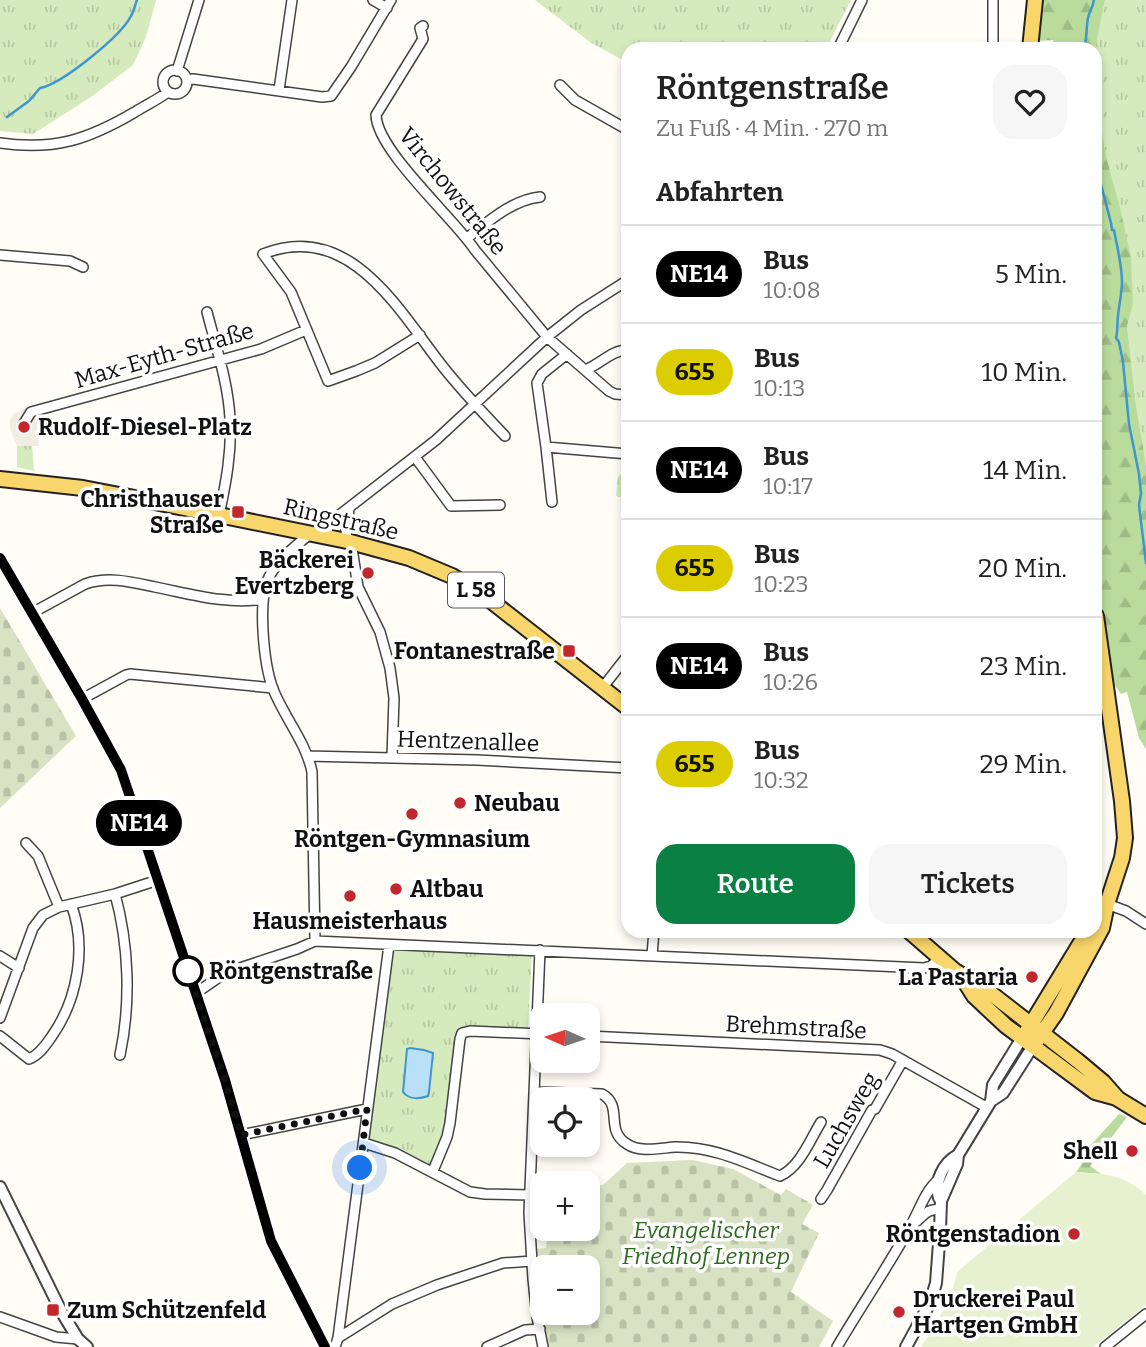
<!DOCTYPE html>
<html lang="de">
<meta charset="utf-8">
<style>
:root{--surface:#fff;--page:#f6f6f6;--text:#222;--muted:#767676;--line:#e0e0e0;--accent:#0b8043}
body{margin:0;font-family:Bitter,serif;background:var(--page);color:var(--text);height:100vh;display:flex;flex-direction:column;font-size:26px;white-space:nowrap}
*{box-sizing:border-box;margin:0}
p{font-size:23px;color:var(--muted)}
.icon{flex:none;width:38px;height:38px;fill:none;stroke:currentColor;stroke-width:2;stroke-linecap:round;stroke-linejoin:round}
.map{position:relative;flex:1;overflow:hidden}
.drawer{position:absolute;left:621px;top:42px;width:481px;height:896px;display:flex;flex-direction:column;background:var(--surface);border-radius:21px;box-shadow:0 4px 10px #0003}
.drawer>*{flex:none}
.badge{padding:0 14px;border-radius:23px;font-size:24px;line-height:46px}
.needle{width:46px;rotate:273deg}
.controls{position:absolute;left:530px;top:1003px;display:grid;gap:14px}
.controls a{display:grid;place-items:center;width:70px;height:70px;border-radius:14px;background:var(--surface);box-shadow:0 4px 10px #0003;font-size:35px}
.you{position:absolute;width:35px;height:35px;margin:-18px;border:5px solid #fff;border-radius:50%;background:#1a73e8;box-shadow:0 0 0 10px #1a73e833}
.map>.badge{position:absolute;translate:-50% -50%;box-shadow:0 0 0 4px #fff}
h2{padding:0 35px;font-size:26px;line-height:63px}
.round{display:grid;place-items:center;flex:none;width:74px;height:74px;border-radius:21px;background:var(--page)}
.headline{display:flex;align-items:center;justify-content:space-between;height:119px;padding:0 35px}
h1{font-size:33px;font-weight:600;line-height:52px}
.action{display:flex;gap:14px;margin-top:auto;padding:14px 35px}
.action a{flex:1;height:80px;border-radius:21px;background:var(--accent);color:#fff;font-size:28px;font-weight:600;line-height:80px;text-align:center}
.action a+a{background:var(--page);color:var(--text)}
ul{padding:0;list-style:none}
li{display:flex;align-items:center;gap:21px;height:98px;padding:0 35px;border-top:2px solid var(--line)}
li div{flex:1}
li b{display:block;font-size:26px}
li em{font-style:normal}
li .badge{min-width:77px;font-weight:700;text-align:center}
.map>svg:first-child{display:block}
</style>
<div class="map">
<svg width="1146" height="1347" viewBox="0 0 1146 1347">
<defs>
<pattern id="grass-tufts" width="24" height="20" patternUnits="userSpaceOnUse" patternTransform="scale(1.75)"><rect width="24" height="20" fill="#d5ebbd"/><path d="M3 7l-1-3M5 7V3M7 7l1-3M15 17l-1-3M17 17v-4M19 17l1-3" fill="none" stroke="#b6c8a1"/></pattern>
<pattern id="forest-firs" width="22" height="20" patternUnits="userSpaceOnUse" patternTransform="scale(1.75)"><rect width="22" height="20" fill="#b9dc9c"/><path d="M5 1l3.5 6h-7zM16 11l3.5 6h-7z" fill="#9ebc85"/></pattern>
<pattern id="cemetery-stones" width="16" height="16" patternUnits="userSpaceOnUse" patternTransform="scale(1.75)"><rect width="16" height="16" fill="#d9e3c4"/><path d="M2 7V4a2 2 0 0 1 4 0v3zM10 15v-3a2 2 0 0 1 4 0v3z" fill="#b9c2a7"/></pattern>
</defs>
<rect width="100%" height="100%" fill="#fffdf5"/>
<path fill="url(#grass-tufts)" d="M0 0H156L146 37 133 65 91 97 33 134 0 131Z
M535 0H851L826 49H628V63L590 42Z
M1105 0H1146V465L1136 404 1127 326 1133 305 1119 203 1106 156 1096 94 1095 44Z
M32 445 34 471 17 467V446Z
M623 458H628V497H618L616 495 618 477 622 472Z
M392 948 532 953 528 1030 468 1026 461 1029 447 1122 443 1136 431 1166 368 1139Z"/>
<path fill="url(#forest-firs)" d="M1040 0H1105L1095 49H1055L1053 40 1036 41Z
M1096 94 1106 156 1119 203 1131 258 1133 305 1127 326 1136 404 1146 465V749L1139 738 1127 692 1121 694 1109 677 1096 583Z
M1119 1114 1127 1117 1090 1166 1101 1174 1076 1172 1082 1164 1078 1159Z"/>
<path fill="url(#cemetery-stones)" d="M0 608 76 736 0 808Z
M693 1160 733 1169 781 1195 786 1189 813 1205 802 1224 819 1233 791 1292 833 1321 819 1347H547L543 1313 588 1312V1267H542V1304L536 1249 546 1248 548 1229 588 1228V1186L603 1185 627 1163Z"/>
<path fill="#e6f2cf" d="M1076 1172C1105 1174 1124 1174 1146 1195V1305L1093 1347H921C934 1330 954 1293 957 1272Z"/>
<path fill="#f1ede2" d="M26 408 40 419 37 429 39 446H17L10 429V420L13 414Z"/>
<path fill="#b9e0f7" stroke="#3f96cf" stroke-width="2" d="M410 1048 424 1050 433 1053 429 1092 428 1096C420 1099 409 1100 403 1092L407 1049Z"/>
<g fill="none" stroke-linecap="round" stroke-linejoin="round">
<path stroke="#3f96cf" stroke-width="2.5" d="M1084 49C1087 39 1086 28 1088 18 1089 12 1093 7 1094 0
M7 117 29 101 40 88C62 84 121 36 131 16 134 11 135 5 137 0
M1096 165 1111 223 1112 230H1114C1117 247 1122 265 1122 282 1122 293 1119 305 1118 316 1117 324 1118 330 1116 338L1119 342 1123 362 1129 424 1139 474 1141 493 1139 505 1146 563"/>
<g stroke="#444" stroke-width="12">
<path id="minor" d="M373 0 387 8
M423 26 420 28 423 39 376 115C377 151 454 218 475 250L547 337 609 391 615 394 628 395
M838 49 862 0
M993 49V0
M163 82a12 12 0 1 1 24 0a12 12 0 1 1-24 0Z
M177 71 199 0
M187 80 193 79 322 97 331 96 351 67 391 0
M560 85 575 100 628 130
M279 90 292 0
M0 143C55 151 89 139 135 112 146 105 157 100 168 92
M467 238C489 221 512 200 540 197
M0 255 70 261 83 267
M207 312C216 347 228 382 230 418 232 451 226 483 219 515
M420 335 375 363 356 371 328 381 291 292 263 254C348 220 397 307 440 363 460 389 482 412 505 436
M567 354 542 374 537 383 546 447 628 454
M585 370C599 365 613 349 628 350
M23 425 31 412 261 349 306 330
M546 447 552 502
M415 457 451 506 500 505
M310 534C295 546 277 561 269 577 257 601 264 665 273 689 284 717 306 742 312 772L315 941
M325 537 327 530 333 520 436 440 547 337 581 310 628 280
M347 541 346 530 349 509
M351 542 358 587 380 632 390 668 394 698 392 757
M0 558 82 699 121 770 225 1080 271 1242 325 1347
M32 613 85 584C109 576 131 582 155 587 191 594 227 605 263 599
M603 687 628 655
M82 699 126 675 130 674 273 688
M307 756 477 760 628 768
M26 843 38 856 59 907
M115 894C129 945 131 1003 120 1055
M1107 904 1126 911 1146 924
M540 950 529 1213 533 1279 537 1317 543 1347
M652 955 654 931
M0 956 19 968
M196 993 225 973 297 949 315 941 924 968 931 966 940 958
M0 1018 33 928 43 915 59 907 115 894 158 880
M0 1036 29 1059C39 1055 46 1045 52 1036 78 999 87 946 71 904
M588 1036 880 1050 892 1054 986 1107
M535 1092 602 1094C624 1106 604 1130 627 1144 640 1153 661 1148 675 1147 713 1146 746 1163 780 1176 800 1167 810 1140 821 1122
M241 1135 367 1109
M364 1143 395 1153 470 1192 485 1194 530 1195
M433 1171 447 1137 450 1123 460 1039 462 1033 470 1031 541 1034
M821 1199 827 1190 872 1110 875 1109 903 1060
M913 1224C926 1215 923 1210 941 1209
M0 1317 56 1337 78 1339
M338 1338 392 1304 437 1285 503 1263 532 1261
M335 1347 338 1338 389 945
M487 1347 525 1330 540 1329
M837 1347C861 1306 888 1267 911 1225 920 1209 925 1191 939 1179
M1105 1347 1146 1314"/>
</g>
<g stroke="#444" stroke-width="14">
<path id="tertiary" d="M991 1101 993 1085 1022 1038
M0 1187 61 1311 78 1339 87 1347
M939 1198C934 1182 943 1163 958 1155
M906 1347 930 1303 936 1283 940 1230 941 1201 957 1164 958 1155 991 1101 1003 1093 1033 1046"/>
</g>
<g stroke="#222" stroke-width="18">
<path id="primary" d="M1030 49 1035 0
M0 479 83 488 140 499 347 541 409 558 452 576 486 597 628 708
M909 931 955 971 984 988 1078 1061 1103 1082 1118 1099 1146 1116
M962 977 974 996 1006 1026 1095 1092 1117 1098
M1027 1031 1088 931
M1033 1046 1056 1013 1102 928 1107 904 1122 858 1125 838 1122 801 1096 616"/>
</g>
<use href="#minor" stroke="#fff" stroke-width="9"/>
<use href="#tertiary" stroke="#fff" stroke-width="10"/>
<use href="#primary" stroke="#f9d66b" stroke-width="14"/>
</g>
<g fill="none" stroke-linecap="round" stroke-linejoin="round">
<g stroke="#fff" stroke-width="16">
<path id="line" d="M0 558 82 699 121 770 225 1080 271 1241 325 1347"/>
</g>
<use href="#line" stroke="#000" stroke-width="10"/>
<path stroke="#111" stroke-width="7" stroke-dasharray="0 12.6" d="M188 971 225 1080 241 1135 367 1109 360 1168"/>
</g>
<g fill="#c4262e" stroke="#fff" stroke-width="2.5">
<circle cx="24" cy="427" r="7"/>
<rect x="231" y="505" width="14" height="14" rx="3.5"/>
<circle cx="368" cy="573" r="7"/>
<rect x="562" y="644" width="14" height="14" rx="3.5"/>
<circle cx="460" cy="803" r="7"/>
<circle cx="412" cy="814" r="7"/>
<circle cx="396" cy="889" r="7"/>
<circle cx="350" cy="896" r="7"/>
<circle cx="1032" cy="977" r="7"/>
<circle cx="1132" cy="1151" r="7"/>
<circle cx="1074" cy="1234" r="7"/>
<rect x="46" y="1303" width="14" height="14" rx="3.5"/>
<circle cx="899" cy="1312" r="7"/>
</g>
<circle fill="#fff" stroke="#000" stroke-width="3.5" cx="188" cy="971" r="14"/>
<g text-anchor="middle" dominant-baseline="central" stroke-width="7" stroke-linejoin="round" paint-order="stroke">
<rect fill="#fff" stroke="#585858" stroke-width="2" x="448" y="572.5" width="56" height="35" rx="5"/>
<g font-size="21" font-weight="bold" fill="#111">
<text x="476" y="590">L 58</text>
</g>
<g font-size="23" fill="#111" stroke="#fff">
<text transform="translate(453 191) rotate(51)">Virchowstraße</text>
<text transform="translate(164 355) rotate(-16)">Max-Eyth-Straße</text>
<text transform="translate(341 519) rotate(13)">Ringstraße</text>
<text transform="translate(468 741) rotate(2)">Hentzenallee</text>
<text transform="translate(796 1027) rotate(3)">Brehmstraße</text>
<text transform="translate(846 1120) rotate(-60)">Luchsweg</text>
</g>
<g font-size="23" font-weight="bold" fill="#111" stroke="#fff" text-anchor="end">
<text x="38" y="427" text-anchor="start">Rudolf-Diesel-Platz</text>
<text x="224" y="499">Christhauser<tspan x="224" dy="26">Straße</tspan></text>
<text x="354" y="560">Bäckerei<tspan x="354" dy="26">Evertzberg</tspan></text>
<text x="555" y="651">Fontanestraße</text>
<text x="474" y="803" text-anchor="start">Neubau</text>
<text x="412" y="839" text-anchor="middle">Röntgen-Gymnasium</text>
<text x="410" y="889" text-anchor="start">Altbau</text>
<text x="350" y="921" text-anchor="middle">Hausmeisterhaus</text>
<text x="1018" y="977">La Pastaria</text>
<text x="1118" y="1151">Shell</text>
<text x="1060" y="1234">Röntgenstadion</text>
<text x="913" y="1299" text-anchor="start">Druckerei Paul<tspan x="913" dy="26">Hartgen GmbH</tspan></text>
<text x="67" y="1310" text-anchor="start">Zum Schützenfeld</text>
</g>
<g font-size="23" font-weight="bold" fill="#111" stroke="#fff" text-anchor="start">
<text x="209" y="971">Röntgenstraße</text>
</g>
<g font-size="23" font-style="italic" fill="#2f6b1f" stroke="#fff">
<text x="706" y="1230">Evangelischer<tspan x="706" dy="26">Friedhof Lennep</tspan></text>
</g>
</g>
</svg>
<div class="controls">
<a><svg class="needle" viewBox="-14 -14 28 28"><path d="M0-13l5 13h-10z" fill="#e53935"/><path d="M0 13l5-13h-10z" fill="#767676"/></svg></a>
<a><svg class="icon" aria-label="locate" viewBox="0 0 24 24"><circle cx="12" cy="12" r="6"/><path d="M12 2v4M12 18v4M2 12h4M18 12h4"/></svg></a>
<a>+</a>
<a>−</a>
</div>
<div class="you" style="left:360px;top:1168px"></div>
<b class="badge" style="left:139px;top:823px;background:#000;color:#fff">NE14</b>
<section class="drawer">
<div class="headline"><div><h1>Röntgenstraße</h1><p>Zu Fuß · 4 Min. · 270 m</p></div><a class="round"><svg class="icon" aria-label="heart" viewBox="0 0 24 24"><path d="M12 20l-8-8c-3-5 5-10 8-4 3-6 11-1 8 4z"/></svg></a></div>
<h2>Abfahrten</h2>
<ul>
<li><span class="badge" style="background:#000;color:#fff">NE14</span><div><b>Bus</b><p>10:08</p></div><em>5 Min.</em></li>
<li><span class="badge" style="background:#dbcd00;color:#111">655</span><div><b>Bus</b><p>10:13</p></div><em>10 Min.</em></li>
<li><span class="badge" style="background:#000;color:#fff">NE14</span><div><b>Bus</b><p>10:17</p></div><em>14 Min.</em></li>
<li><span class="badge" style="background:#dbcd00;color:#111">655</span><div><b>Bus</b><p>10:23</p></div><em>20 Min.</em></li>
<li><span class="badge" style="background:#000;color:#fff">NE14</span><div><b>Bus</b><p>10:26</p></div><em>23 Min.</em></li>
<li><span class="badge" style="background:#dbcd00;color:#111">655</span><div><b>Bus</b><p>10:32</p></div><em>29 Min.</em></li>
</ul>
<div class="action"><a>Route</a><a>Tickets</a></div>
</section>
</div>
